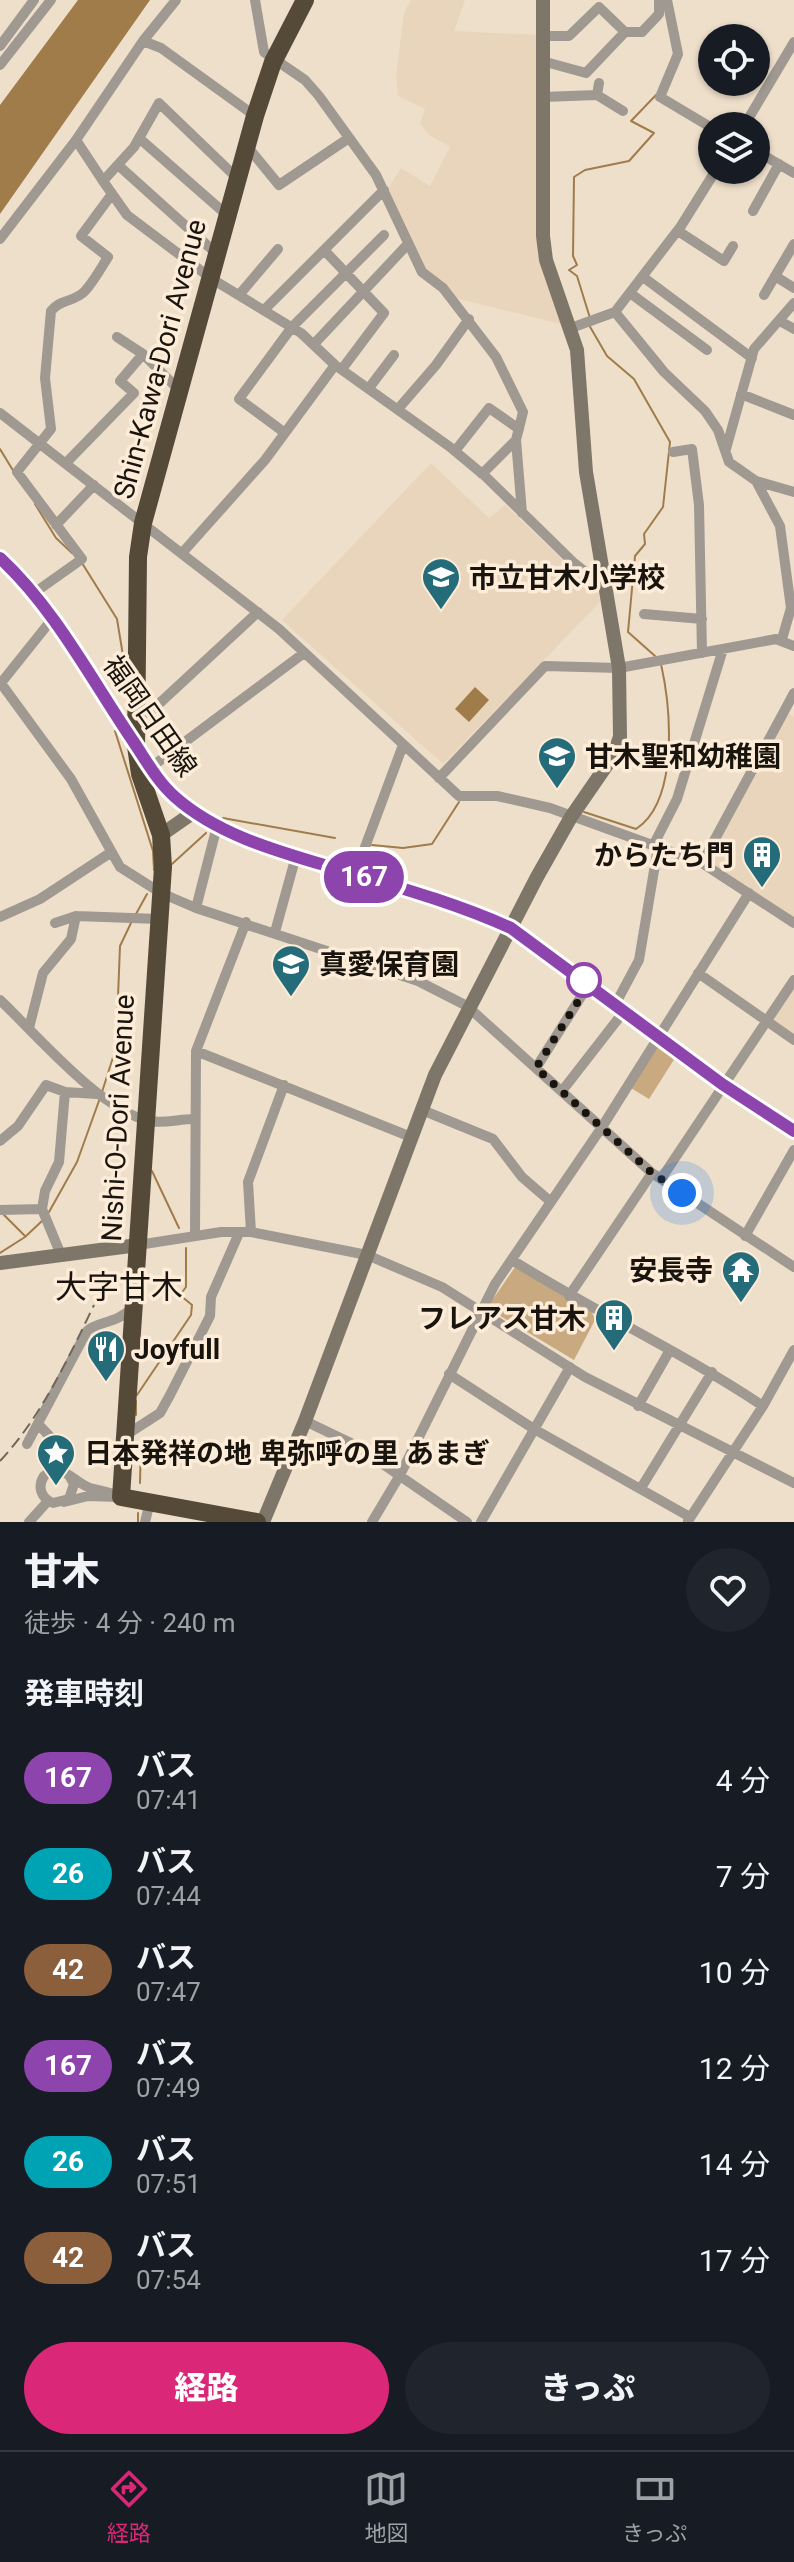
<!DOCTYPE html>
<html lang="ja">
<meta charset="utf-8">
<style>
:root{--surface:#171b24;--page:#20242c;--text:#f1f3f6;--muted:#9ea1a6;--line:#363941;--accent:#db2777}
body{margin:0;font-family:Roboto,"Noto Sans JP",sans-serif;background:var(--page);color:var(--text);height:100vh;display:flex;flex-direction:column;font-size:30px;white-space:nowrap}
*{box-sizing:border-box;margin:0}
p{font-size:26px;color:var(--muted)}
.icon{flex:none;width:44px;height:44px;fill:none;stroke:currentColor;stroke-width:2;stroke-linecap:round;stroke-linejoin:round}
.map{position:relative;height:1522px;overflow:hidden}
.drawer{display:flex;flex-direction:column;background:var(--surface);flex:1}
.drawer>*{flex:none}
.badge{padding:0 16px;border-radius:26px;font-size:28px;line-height:52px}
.buttons{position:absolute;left:698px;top:24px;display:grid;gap:16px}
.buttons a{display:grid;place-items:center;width:72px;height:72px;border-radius:50%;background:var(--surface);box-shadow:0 2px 6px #0004;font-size:40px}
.you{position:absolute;width:40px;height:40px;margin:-20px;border:6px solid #fff;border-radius:50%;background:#1a73e8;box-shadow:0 0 0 12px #1a73e833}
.map>.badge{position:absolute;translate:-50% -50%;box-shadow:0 0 0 4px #fff}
h2{padding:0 24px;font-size:30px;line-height:72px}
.round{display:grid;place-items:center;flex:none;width:84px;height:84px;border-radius:42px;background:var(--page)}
.overview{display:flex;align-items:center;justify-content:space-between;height:136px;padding:0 24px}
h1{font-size:38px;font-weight:800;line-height:60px}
.cta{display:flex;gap:16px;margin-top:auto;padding:16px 24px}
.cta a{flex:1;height:92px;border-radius:48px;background:var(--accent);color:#fff;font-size:32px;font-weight:800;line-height:92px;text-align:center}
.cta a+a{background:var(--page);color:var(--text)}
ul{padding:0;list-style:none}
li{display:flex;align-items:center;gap:24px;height:96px;padding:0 24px}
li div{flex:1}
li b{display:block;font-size:30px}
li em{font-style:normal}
li .badge{min-width:88px;font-weight:700;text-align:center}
.tabs{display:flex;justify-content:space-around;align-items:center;height:112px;border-top:2px solid var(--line);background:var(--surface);font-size:22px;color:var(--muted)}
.tabs a{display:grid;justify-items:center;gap:4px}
.tabs .selected{color:var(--accent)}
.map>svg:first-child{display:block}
</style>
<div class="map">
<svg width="794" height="1522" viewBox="0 0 794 1522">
<rect width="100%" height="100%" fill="#eedfcb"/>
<path fill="#e9d5bb" d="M411 0H465L454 31 538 35V209L565 325 455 298 425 269 389 199V187L401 168 430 186 450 147 429 135 420 123 425 109 398 96 396 76 404 13Z
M431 463 489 518 505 505 599 594 600 602 443 764 282 620Z
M787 712 794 717V919L705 861Z
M790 989 794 991V1036L769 1018Z"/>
<path fill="#c9a980" d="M658 1045 675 1058 649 1099 631 1088Z
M515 1267 592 1312 595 1320 574 1360 487 1308Z"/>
<path fill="#a07c4b" d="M78 0H150L0 214V105Z
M475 687 489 700 469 722 455 709Z"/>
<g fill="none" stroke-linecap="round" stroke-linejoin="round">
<path stroke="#a07c4b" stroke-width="2" d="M590 318 577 276 569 270 577 265 573 256 574 177 585 170 629 161 654 133 631 121 656 95
M589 325 607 356 634 379 670 442 663 507 644 534 645 544 635 556 628 632 655 656
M0 449 14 472
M35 504 56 538 72 553
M82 563 117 619 128 686
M115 731 153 851 154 870
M584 812 636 829C679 801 671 709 661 664
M223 818 335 838
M372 845 403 848 432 844 459 802
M172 864 206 833
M136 914 147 894
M102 1092 116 1048 120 946 131 923
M152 1171 179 1228
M49 1212 77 1162 100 1098
M4 1215 25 1236
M0 1253 25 1237 43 1220
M137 1395 191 1315 192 1305 180 1295 186 1287V1248
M136 1401V1415
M140 1483 141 1442
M138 1522V1513"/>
<path stroke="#9f9991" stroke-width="10" d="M255 0 264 52 305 80 319 96 376 175 422 272 443 288 496 357 523 412 516 440 522 513
M667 0 678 54 660 97 712 128
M543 36H569L599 7 625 32
M143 41 176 0
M0 46 34 0
M542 61 586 73 625 32H642L659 14V0
M0 65 51 0
M597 95 599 83
M542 97 597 95 623 111
M744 126 794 42
M139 138 228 216
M76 140 103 181
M247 146 279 185 349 138
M756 151 794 173
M118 165 218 255
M238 179 159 103 134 147 103 181 127 215 212 279 301 333 335 365 450 447 486 477 574 563 605 588
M753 211 779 164
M678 231 724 261 733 246
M0 239 76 140 143 41 161 48 255 116
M324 250 384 313 342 369
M775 276 794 288
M643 277 752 358
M630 293 707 350
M239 295 278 249
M764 295 794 244
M264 310 384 190
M615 312 664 372 705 411 718 430 729 462 756 481 794 492
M780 321 794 329
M571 328 615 312 681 226 716 170
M117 337 143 354
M314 344 407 245
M369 388 394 355
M741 394 794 415
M398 409 436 365 469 319
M0 413 279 629 459 796H497L550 808 702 863 794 923
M285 433 239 399 292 327 384 235
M726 449 754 349 794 303
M455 451 489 408 519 429
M673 452 692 449 699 505 702 653
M66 463 134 393 120 381 143 354 180 391
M482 474 516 440
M756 481 780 526 791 608 782 639
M56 525 94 485
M183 552 265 460 335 365
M34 593 82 559 17 472 51 429 45 378 51 311C60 299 75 302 85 291 94 281 101 268 108 257L81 236 112 194
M644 614 702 619
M0 682 71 779 120 867 161 893 196 908 418 981 467 1006 652 1173 794 1267
M1 683 53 618
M137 713H149L258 612
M150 768 304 653
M439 778 545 666 619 668 776 639 794 646
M653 846 677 799 723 649
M702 863 794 693
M355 874 403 745
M196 908 217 826
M0 917 40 899 110 853
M55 923 76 916 159 919
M275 932 296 856
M698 973 794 1040
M0 1000C37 1035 102 1112 150 1121 164 1124 179 1119 194 1119
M616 1003 639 960 658 847
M29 1028 43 973 71 939 76 916
M196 1051 411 1137
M536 1068 589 984
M562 1091 625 1010
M422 1110 493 1139 522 1177 551 1202
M0 1141 18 1126 46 1085 65 1092 97 1094
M661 1179 794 980
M42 1209 45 1191 59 1162 65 1092
M0 1210 42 1209 61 1255
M251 1232 248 1182 284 1085
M195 1235 196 1051 246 922
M745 1236 794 1150
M138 1245 221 1232H251L367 1255 442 1287 585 1377 794 1483
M512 1260C595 1312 682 1352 763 1406
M569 1296 652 1173
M449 1374 534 1429 690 1517
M638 1406 670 1350
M305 1421 355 1445 467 1522
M39 1425 57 1444 64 1471
M126 1435 160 1413 170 1395 210 1316 211 1297 239 1233
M27 1444 87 1331C97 1321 117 1324 133 1307
M69 1475 74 1484 69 1499 53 1503C41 1498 37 1487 44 1476 62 1461 73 1482 90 1488 101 1491 111 1492 121 1497
M641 1488 712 1372
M64 1502 88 1496 119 1497
M688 1521 763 1406 794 1350
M29 1522 48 1501
M145 1522 150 1502
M372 1522 400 1475 495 1284 602 1127 749 893
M481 1522 570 1367"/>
<path stroke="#7f766a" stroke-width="14" d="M0 558C54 610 88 677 131 739 145 758 157 781 175 797 222 839 292 855 351 873 405 889 460 905 511 928L722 1084 794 1131
M161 835 194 812
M0 1263 138 1245
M263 1522 305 1421 435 1075 537 877 571 817 613 756 620 737 619 668 586 472 577 350 546 260 543 236V0"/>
<path stroke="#554938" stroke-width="18" d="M257 1522 121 1497 163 867 161 835 140 774 136 746 138 557 143 523 255 116 273 62 305 0"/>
<path stroke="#70675a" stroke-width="2" stroke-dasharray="12 6" stroke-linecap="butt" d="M0 1461C41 1417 68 1359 94 1305"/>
</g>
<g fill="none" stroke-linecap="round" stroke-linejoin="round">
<g stroke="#fff" stroke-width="18">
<path id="line" d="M0 558C56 610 92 681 135 744 147 762 158 782 175 797 222 839 292 855 351 873 405 889 460 905 511 928L722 1084 794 1131"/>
</g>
<use href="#line" stroke="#8e44ad" stroke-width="12"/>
<path stroke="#19140d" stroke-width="8" stroke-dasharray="0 14.4" d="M584 980 589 984 536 1068 652 1173 682 1193"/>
</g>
<defs>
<g id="school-pin" transform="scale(2)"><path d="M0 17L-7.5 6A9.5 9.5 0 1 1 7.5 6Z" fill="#256c7a" stroke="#fcecd8"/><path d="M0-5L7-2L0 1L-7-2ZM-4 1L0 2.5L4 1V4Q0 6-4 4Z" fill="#fff"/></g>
<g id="building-pin" transform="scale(2)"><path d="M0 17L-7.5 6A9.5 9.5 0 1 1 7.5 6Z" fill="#256c7a" stroke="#fcecd8"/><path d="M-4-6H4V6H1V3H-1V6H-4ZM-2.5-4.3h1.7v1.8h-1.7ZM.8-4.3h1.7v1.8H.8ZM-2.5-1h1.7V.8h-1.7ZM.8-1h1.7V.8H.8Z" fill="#fff"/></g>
<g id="temple-pin" transform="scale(2)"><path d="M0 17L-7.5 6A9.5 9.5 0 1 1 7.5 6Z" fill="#256c7a" stroke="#fcecd8"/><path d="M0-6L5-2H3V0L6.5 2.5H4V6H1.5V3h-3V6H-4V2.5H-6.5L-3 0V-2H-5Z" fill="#fff"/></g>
<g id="restaurant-pin" transform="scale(2)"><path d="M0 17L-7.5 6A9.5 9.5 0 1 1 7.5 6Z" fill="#256c7a" stroke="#fcecd8"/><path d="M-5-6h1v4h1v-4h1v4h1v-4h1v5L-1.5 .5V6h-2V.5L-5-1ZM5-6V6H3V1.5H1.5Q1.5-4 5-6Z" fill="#fff"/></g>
<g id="sight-pin" transform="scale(2)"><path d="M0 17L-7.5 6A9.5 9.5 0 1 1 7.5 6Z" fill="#256c7a" stroke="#fcecd8"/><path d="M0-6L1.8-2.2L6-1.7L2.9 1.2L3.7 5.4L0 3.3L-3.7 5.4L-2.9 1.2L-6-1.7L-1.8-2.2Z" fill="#fff"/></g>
</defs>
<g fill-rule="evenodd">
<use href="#school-pin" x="441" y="577"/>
<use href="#school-pin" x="557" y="756"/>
<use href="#building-pin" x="762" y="855"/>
<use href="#school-pin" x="291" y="964"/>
<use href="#temple-pin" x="741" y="1270"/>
<use href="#building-pin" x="614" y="1318"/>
<use href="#restaurant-pin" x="106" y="1349"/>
<use href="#sight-pin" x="56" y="1453"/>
</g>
<circle fill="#fff" stroke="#8e44ad" stroke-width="4" cx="584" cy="980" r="16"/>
<g text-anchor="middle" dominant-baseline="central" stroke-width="7" stroke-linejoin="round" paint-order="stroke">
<g font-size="28" fill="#19140d" stroke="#fcecd8">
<text transform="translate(160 359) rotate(-75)">Shin-Kawa-Dori Avenue</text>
<text transform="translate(150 716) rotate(55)">福岡日田線</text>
<text transform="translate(118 1118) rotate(-87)">Nishi-O-Dori Avenue</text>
</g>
<g font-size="28" font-weight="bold" fill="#19140d" stroke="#fcecd8" text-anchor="start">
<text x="469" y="577">市立甘木小学校</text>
<text x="585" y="756">甘木聖和幼稚園</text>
<text x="734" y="855" text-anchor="end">からたち門</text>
<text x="319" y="964">真愛保育園</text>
<text x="713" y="1270" text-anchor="end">安長寺</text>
<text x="586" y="1318" text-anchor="end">フレアス甘木</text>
<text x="134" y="1349">Joyfull</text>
<text x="84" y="1453">日本発祥の地 卑弥呼の里 あまぎ</text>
</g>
<g font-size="32" fill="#19140d" stroke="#fcecd8">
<text x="119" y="1287">大字甘木</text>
</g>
</g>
</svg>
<div class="buttons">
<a><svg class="icon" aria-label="locate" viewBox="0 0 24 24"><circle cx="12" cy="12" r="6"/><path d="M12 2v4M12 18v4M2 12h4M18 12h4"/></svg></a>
<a><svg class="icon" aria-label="layers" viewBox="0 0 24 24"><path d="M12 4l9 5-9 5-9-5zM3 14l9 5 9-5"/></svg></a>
</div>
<div class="you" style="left:682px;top:1193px"></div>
<b class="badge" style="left:364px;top:877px;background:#8e44ad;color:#fff">167</b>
</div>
<section class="drawer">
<div class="overview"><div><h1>甘木</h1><p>徒歩 · 4 分 · 240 m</p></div><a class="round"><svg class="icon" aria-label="heart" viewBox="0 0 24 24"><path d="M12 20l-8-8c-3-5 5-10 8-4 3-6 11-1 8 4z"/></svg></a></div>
<h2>発車時刻</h2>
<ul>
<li><span class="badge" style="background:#8e44ad;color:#fff">167</span><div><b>バス</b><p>07:41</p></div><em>4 分</em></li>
<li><span class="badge" style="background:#00a3b4;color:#fff">26</span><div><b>バス</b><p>07:44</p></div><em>7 分</em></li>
<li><span class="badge" style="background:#8b5e3c;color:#fff">42</span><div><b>バス</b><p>07:47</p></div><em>10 分</em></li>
<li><span class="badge" style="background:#8e44ad;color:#fff">167</span><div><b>バス</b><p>07:49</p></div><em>12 分</em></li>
<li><span class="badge" style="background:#00a3b4;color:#fff">26</span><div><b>バス</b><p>07:51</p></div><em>14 分</em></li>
<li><span class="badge" style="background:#8b5e3c;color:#fff">42</span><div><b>バス</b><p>07:54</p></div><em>17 分</em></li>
</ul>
<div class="cta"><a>経路</a><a>きっぷ</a></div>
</section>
<nav class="tabs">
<a class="selected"><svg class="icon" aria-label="directions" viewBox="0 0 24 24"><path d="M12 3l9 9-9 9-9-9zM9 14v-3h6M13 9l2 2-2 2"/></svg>経路</a>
<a><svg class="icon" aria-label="map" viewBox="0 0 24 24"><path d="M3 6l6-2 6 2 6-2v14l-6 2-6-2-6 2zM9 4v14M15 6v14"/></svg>地図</a>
<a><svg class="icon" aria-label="tickets" viewBox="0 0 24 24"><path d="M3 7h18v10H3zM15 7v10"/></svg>きっぷ</a>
</nav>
